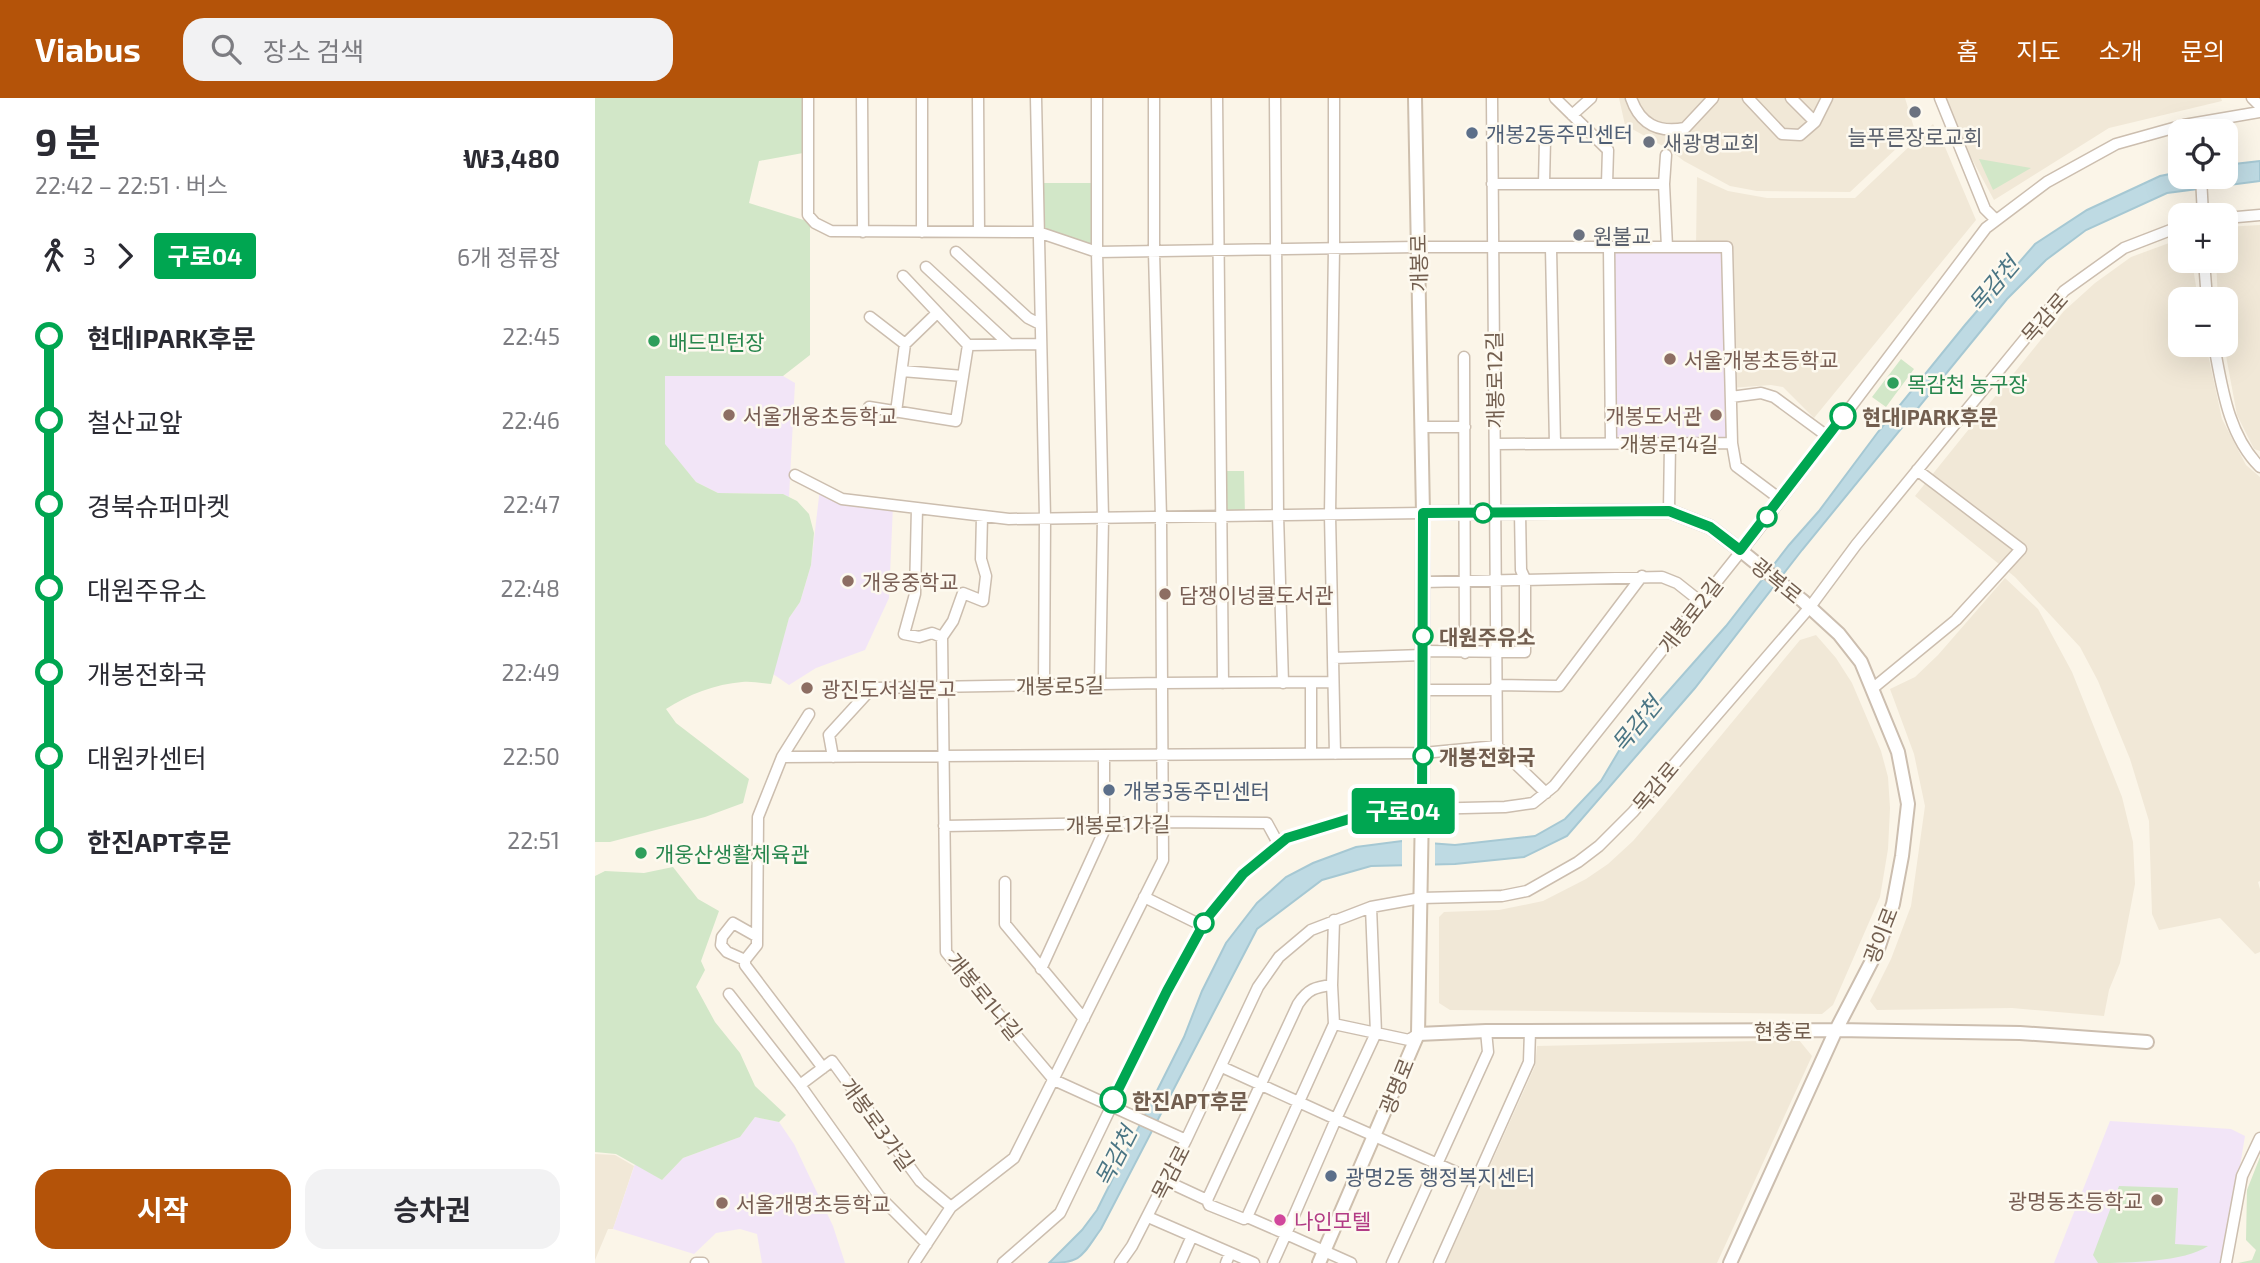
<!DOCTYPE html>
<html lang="ko">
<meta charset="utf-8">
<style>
:root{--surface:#fff;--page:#f2f2f3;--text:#2b2b33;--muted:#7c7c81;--accent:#b45309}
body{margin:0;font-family:"Exo 2","Noto Sans KR",sans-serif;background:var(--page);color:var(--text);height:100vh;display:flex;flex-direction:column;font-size:26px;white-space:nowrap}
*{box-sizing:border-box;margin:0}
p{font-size:23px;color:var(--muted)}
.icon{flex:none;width:38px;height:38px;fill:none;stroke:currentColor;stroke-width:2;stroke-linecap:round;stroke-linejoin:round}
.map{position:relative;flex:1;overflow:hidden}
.sheet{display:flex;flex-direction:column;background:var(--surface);width:595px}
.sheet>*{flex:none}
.badge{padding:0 14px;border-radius:5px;font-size:24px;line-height:46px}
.fabs{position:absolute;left:1573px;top:21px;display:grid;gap:14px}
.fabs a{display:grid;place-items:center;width:70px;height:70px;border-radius:14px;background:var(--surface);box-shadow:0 7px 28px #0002;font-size:35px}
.map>.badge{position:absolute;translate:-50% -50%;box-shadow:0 0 0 4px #fff}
.legs{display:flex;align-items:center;gap:10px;height:77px;padding:0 35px;font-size:23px}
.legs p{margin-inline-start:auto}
.headline{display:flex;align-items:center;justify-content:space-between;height:119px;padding:0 35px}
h1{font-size:38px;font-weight:700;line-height:52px}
.button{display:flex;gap:14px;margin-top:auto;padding:14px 35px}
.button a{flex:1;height:80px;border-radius:21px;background:var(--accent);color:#fff;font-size:28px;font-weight:700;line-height:80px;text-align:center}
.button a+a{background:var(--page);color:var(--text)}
ul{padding:0 35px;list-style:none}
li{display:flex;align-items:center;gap:24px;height:84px;font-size:26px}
li i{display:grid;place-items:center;width:10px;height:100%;margin:0 9px;background:currentColor}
li i::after{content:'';width:18px;height:18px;margin:-9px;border:5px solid;border-radius:50%;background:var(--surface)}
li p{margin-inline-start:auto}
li:first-child i{background:linear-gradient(#0000 50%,currentColor 0)}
li:last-child i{background:linear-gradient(currentColor 50%,#0000 0)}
header{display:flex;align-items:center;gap:42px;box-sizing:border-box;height:98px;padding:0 35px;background:var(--accent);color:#fff}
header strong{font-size:33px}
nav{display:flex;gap:38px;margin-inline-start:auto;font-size:24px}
.search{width:490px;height:63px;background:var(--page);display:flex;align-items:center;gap:18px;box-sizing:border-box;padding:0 24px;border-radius:21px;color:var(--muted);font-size:26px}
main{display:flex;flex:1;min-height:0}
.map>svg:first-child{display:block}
</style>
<header>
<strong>Viabus</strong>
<div class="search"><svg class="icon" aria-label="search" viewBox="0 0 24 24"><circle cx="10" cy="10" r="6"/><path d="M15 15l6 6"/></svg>장소 검색</div>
<nav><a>홈</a><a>지도</a><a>소개</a><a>문의</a></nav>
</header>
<main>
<section class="sheet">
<div class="headline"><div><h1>9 분</h1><p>22:42 – 22:51 · 버스</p></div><b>₩3,480</b></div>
<div class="legs"><svg class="icon" aria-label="walk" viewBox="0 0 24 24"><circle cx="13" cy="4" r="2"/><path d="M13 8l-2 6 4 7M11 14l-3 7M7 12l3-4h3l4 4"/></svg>3<svg class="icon" aria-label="forward" viewBox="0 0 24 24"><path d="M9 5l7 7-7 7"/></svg><b class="badge" style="background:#00a651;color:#fff">구로04</b><p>6개 정류장</p></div>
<ul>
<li><i style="color:#00a651"></i><b>현대IPARK후문</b><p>22:45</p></li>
<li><i style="color:#00a651"></i><span>철산교앞</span><p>22:46</p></li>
<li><i style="color:#00a651"></i><span>경북슈퍼마켓</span><p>22:47</p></li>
<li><i style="color:#00a651"></i><span>대원주유소</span><p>22:48</p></li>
<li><i style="color:#00a651"></i><span>개봉전화국</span><p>22:49</p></li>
<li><i style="color:#00a651"></i><span>대원카센터</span><p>22:50</p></li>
<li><i style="color:#00a651"></i><b>한진APT후문</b><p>22:51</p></li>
</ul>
<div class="button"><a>시작</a><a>승차권</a></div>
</section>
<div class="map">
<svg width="1665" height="1165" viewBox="0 0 1665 1165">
<rect width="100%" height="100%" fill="#fbf5e8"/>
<path fill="#f1e8d7" d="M1024 0H1310L1320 33 1255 94 1162 93 1135 88 1089 63 1073 51 1030 27Z
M1349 0H1626L1627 3 1514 30 1399 102 1351 13Z
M1338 26 1347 42 1381 122 1219 320 1188 289 1176 287 1135 290 1101 149 1102 79 1133 93 1172 100H1260Z
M1665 127V353L1659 351 1642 317 1629 247H1631V201H1623L1621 163H1631V129Z
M1585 141 1586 163H1597L1603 201H1586V247H1611L1627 321 1651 367 1665 379V783L1663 784 1665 791V854L1660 856 1625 820 1564 832 1557 816 1554 723 1535 661 1503 583 1485 549 1420 479 1320 398 1469 213 1500 185 1536 159Z
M1410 480 1443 511 1477 574 1527 699 1538 744 1540 786 1525 865 1514 892 1509 918 1417 910 1282 912 1275 903 1296 861 1316 808 1330 708 1319 656 1295 591 1320 579 1343 557Z
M1221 537 1241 560 1257 585 1286 653 1293 679 1295 710 1293 751 1285 799 1238 907 1227 916 855 912 844 905V819L849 814 904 812 948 803 991 781 1013 766 1038 743 1067 709 1205 542Z
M1204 942 1217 958 1122 1165H851L940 968 942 948Z
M0 1056 20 1057 39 1068 18 1131H13L0 1162Z"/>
<path fill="#f2e5f7" d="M1132 149 1137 345H1016L1014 150Z
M70 278H188L200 285 194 399 188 396 123 395 101 384 70 347Z
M225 390 247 401 298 407 294 500 270 552 221 570 194 587 178 576 194 520 205 504 216 467Z
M160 1019 184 1024 199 1046 238 1128 250 1165H167L162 1136 145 1131 121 1135 99 1156 18 1131 40 1066 67 1082 88 1060 145 1039Z
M1515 1023 1636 1031 1650 1038 1629 1165H1459Z"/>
<path fill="#d2e7c8" d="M0 0H208V55L164 63 154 105 215 124V257L188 278H70V346L101 384 123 395 188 396 202 403 214 416 219 435 216 467 205 504 194 520 176 586C166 585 156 583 147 584 121 586 92 597 71 611L81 625 154 681 148 705 110 719 15 744H0Z
M1384 61 1436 70 1398 92Z
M447 85H499L501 151 445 131Z
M1306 261 1319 271 1291 309 1277 299Z
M629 373H649L650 417 630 418Z
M78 769 103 801 124 813 106 863 110 872 101 889 120 924 145 955 160 988 191 1017 184 1024 160 1019 145 1039 88 1060 67 1082 21 1056 0 1054V778L10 773 49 775Z
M1665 1059V1165H1643L1657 1162 1661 1152 1651 1142 1652 1092Z
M1524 1088 1583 1090 1580 1146 1613 1148C1590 1164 1532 1165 1503 1165L1498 1157Z"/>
<path fill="#bedae3" stroke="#a6c8d3" stroke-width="2" d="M1665 63V83L1572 95 1491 132 1451 162 1412 201 1207 452 1100 590 972 738 929 759 860 766 776 768 727 782 662 831 506 1131C487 1157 488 1165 454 1165L487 1132 502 1112 589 939 607 893 631 845 662 805 691 779 718 765 761 749 807 743 860 747 940 738 970 721 1006 683 1031 641 1131 528 1194 447 1224 413 1283 334 1370 227 1440 146 1492 112 1565 78 1585 74 1586 79H1631V67Z"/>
<path fill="#fbf5e8" d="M807 739 840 742V770L807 771Z"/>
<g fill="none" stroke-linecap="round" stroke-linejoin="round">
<g stroke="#ccbeaf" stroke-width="13">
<path id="minor" d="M213 0V117L220 125 236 133 443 134 502 154 823 149H1132L1137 345 900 346
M267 0 268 134
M327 0V134
M383 0 384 134
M441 0 450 420 449 587
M502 0V154L508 420 505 586
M622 0 628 585
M680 0 683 417 688 585
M739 0V150L735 417 740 656
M897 0 902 648
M960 0 1013 52 1012 86
M1036 0C1045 26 1063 35 1090 30L1118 0
M1153 0 1187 36 1205 37 1220 24 1232 0
M1196 0 1220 24
M1345 0 1390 111 1400 121
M1657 0 1665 8
M977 17 996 0
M1071 57 1069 86 1072 149
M1606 79 1608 117
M897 86H1069
M949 86 950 41
M1631 120 1665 117
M956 150 960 346
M1014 150 1016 345
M361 154 433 220 445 226
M1609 163 1612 201
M331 169 414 246
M308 178 373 247
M275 219 310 246
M310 246 342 215
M1619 247C1627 289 1633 337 1665 369
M869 259 870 555
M307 273 368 278
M1136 299 1166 295 1179 299 1232 338
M274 309 361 323 373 247 445 246
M301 314 310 246
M826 329H870
M1137 345 1141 368 1185 401
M200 377 247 401 414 421 828 415
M322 410 320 496 309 536 324 539 337 535 347 539
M1074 413 1075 345
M387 418 386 461 391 478 388 503 368 495 358 523 347 539 351 854 459 982 591 1042
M828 484 1067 479 1082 485 1106 504
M828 553 930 554V481L926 472 925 414
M738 560 828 557
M1277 591 1361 522 1426 451 1322 372
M828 592H897L902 587 964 588 1047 478
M214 616 187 659 163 719 162 847 150 862V867L228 970
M716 655V585
M187 659 828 655 902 648 951 695
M238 659 234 637 277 590 567 585 738 584
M349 728 568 724 672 725 684 747
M410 784V826L489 921
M549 799 608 828
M776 809 781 935 741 1021 881 1083
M150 862 132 854 126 847 127 839 138 825 161 838
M446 871 509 733V657
M134 896 205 987
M739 926 814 942 823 936
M571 1083 612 1102 614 1107 649 1121 652 1119 691 1136 741 1021 627 969
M612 1102 703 906C713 891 720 889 737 887
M553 1119 659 1165
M652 1119 739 926 737 887 739 822
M332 1146 284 1098 205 987 237 963 325 1083 356 1109 419 1060 568 762 566 419 559 154V0
M101 1165H108
M319 1165 356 1109
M408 1165 465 1115 572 893 612 819 648 776 692 740 764 718 827 711 910 709 938 705 959 688 1159 437 1391 130 1452 84 1521 46 1589 27 1665 14
M525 1165 537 1148 591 1042 663 889 684 859 716 832 776 809 826 800 907 798 932 793 983 764 1004 748 1038 714 1215 509 1261 447 1469 193 1529 150 1586 128
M585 1165 597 1138
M631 1165 635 1155
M678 1165 691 1136 756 1165
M797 1165 893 954 891 933
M844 1165 934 964 935 933
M1631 1165 1647 1078 1665 1040"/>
</g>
<g stroke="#ccbeaf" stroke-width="16">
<path id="tertiary" d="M828 415 1074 413 1115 429 1145 452 1208 503 1244 536 1266 564 1303 654 1313 706 1307 758 1298 806 1283 851 1241 932 1135 1165
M823 936 891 933 1241 932 1425 935 1552 944"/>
</g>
<g stroke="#cebfad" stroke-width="16">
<path id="secondary" d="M724 1165 823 936 827 711 828 415 820 0"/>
</g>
<use href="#minor" stroke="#fff" stroke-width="10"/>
<use href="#tertiary" stroke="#fff" stroke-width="12"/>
<use href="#secondary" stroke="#fff" stroke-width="12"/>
</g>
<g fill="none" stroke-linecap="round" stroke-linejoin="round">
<g stroke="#fff" stroke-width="16">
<path id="line-1" d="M518 1002 572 893 612 820 648 776 692 740 764 718 827 711 828 415 1074 413 1115 429 1145 452 1248 318"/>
</g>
<use href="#line-1" stroke="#00a651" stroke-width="10"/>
</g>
<g fill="#6b7280" stroke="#fdf9ef" stroke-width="2.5">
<circle cx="1320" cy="14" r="7"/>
<circle cx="1054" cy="44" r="7"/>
<circle cx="984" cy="137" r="7"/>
</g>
<g fill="#5c6f8a" stroke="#fdf9ef" stroke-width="2.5">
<circle cx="877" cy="35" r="7"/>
<circle cx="514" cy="692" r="7"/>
<circle cx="736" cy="1078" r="7"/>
</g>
<g fill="#2e9e5b" stroke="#fdf9ef" stroke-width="2.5">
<circle cx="59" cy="243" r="7"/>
<circle cx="1298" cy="285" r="7"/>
<circle cx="46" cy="755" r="7"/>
</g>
<g fill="#8d6e63" stroke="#fdf9ef" stroke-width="2.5">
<circle cx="1075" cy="261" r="7"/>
<circle cx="134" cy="317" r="7"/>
<circle cx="1121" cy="317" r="7"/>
<circle cx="253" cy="483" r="7"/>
<circle cx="570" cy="496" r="7"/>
<circle cx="212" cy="590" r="7"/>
<circle cx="1562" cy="1102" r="7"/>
<circle cx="127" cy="1105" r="7"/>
</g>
<g fill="#fff" stroke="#00a651" stroke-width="3.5">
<circle cx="1248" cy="318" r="12"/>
<circle cx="888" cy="415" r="9"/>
<circle cx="1172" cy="419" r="9"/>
<circle cx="828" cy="538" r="9"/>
<circle cx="828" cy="658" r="9"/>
<circle cx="609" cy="825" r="9"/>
<circle cx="518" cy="1002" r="12"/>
</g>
<circle fill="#d1479c" stroke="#fdf9ef" stroke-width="2.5" cx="685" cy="1122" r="7"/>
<g text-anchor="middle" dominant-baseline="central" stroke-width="5" stroke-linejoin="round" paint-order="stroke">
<g font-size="21" fill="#4e5e75" stroke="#fdf9ef" text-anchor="start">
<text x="891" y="35">개봉2동주민센터</text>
<text x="528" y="692">개봉3동주민센터</text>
<text x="750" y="1078">광명2동 행정복지센터</text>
</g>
<g font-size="21" fill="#5b616d" stroke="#fdf9ef" text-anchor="start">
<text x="1320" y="38" text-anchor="middle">늘푸른장로교회</text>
<text x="1068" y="44">새광명교회</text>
<text x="998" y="137">원불교</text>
</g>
<g font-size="21" fill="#725e4f" stroke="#fdf9ef">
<text transform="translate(823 165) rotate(-91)">개봉로</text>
<text transform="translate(1449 219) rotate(-49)">목감로</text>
<text transform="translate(899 282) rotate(-91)">개봉로12길</text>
<text x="1074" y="345">개봉로14길</text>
<text transform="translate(1182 482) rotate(39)">광복로</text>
<text transform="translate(1095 517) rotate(-52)">개봉로2길</text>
<text transform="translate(465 587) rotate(-1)">개봉로5길</text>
<text transform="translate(1060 688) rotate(-50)">목감로</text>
<text transform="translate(523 726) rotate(-1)">개봉로1가길</text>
<text transform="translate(1285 837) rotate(-69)">광이로</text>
<text transform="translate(390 898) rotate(51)">개봉로1나길</text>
<text x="1188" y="932">현충로</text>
<text transform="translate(801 988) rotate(-68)">광명로</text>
<text transform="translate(283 1026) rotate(54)">개봉로3가길</text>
<text transform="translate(575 1074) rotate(-63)">목감로</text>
</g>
<g font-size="21" fill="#27864d" stroke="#fdf9ef" text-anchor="start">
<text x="73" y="243">배드민턴장</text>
<text x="1312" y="285">목감천 농구장</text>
<text x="60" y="755">개웅산생활체육관</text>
</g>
<g font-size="21" fill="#785e54" stroke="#fdf9ef" text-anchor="start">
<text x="1089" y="261">서울개봉초등학교</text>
<text x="148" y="317">서울개웅초등학교</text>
<text x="1107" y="317" text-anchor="end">개봉도서관</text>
<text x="267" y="483">개웅중학교</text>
<text x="584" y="496">담쟁이넝쿨도서관</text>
<text x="226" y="590">광진도서실문고</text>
<text x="1548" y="1102" text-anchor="end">광명동초등학교</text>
<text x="141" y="1105">서울개명초등학교</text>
</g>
<g font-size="21" font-weight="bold" fill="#725e4f" stroke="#fdf9ef" text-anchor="start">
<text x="1267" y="318">현대IPARK후문</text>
<text x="844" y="538">대원주유소</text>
<text x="844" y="658">개봉전화국</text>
<text x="537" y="1002">한진APT후문</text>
</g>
<g font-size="21" fill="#b23c85" stroke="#fdf9ef" text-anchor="start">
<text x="699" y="1122">나인모텔</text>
</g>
<g font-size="23" font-style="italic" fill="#4a7584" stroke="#fdf9ef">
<text transform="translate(1398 186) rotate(-50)">목감천</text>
<text transform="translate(1041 626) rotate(-51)">목감천</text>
<text transform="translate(520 1058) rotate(-63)">목감천</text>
</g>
</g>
</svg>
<div class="fabs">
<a><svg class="icon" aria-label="locate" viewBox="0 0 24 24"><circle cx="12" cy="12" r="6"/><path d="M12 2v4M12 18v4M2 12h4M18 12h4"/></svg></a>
<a>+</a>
<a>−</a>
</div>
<b class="badge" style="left:808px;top:713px;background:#00a651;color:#fff">구로04</b>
</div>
</main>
